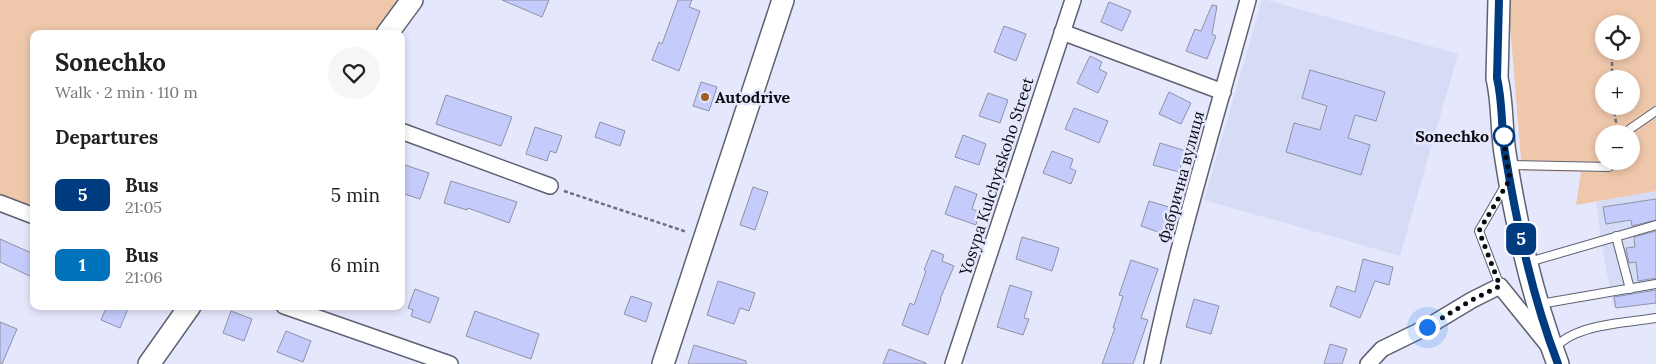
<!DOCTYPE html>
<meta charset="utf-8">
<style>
:root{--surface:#fff;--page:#f6f6f6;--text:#202124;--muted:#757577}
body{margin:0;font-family:Lora,serif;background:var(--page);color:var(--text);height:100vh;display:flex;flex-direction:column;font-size:19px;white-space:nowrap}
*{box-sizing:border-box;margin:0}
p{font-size:16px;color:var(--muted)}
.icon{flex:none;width:28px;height:28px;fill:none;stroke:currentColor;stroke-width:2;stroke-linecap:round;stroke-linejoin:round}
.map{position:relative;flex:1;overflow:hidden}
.side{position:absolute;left:30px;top:30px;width:375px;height:280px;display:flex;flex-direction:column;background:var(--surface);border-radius:10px;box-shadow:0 2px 8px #0003}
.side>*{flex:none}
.badge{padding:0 10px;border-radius:8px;font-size:18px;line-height:32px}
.controls{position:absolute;left:1595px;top:15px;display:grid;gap:10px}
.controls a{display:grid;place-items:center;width:45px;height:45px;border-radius:50%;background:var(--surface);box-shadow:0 2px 8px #0003;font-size:25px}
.you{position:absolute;width:25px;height:25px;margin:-12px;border:4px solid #fff;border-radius:50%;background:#1a73e8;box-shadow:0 0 0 8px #1a73e833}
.map>.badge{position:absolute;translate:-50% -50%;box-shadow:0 0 0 2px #fff}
h2{padding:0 25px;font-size:19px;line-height:45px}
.round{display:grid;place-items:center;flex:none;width:52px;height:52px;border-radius:26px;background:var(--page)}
.headline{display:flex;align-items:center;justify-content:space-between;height:85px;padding:0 25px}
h1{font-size:24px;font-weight:700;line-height:38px}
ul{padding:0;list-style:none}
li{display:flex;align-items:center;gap:15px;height:70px;padding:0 25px}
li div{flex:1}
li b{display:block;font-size:19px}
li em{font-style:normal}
li .badge{min-width:55px;font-weight:700;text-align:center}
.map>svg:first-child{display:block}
</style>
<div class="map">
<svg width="1656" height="364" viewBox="0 0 1656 364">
<rect width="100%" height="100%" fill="#e5e8fd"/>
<path fill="#d6dbf6" d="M1262 0H1267L1458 54 1400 256 1204 200Z
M1656 191V303L1614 308 1602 247 1596 202Z"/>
<path fill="#efc7ab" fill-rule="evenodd" d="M0 0H407L383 34H34V211L0 198Z
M1508 0H1656V191L1576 205 1581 172 1522 171ZM1604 24H1631V51H1604ZM1604 79H1631V106H1604ZM1604 134H1631V161H1604Z"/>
<path fill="#c5ccfb" stroke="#8f92a5" d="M502 0H549L542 17Z
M678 0H692L689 7 700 11 679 71 652 60 659 42 662 44Z
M1109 2 1131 11 1122 31 1101 22Z
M1212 5 1217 6 1212 34 1216 36 1207 59 1186 51 1195 29 1201 31Z
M1004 26 1026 34 1016 61 994 52Z
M1090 56 1102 62 1099 69 1107 73 1098 93 1077 83Z
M1310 70 1385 92 1376 121 1355 115 1348 138 1370 145 1361 175 1286 152 1294 123 1320 130 1327 106 1302 98Z
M701 82 717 87 709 111 693 106Z
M1169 92 1191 103 1181 124 1159 114Z
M988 93 1008 100 1000 123 979 116Z
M446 95 512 117 501 146 436 124Z
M1074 108 1108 121 1099 143 1065 129Z
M600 122 625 131 620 146 595 137Z
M535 127 562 136 556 153 550 151 547 161 526 154Z
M963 135 986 144 979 165 955 157Z
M1160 143 1186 151 1179 172 1153 165Z
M1052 151 1073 159 1070 168 1076 171 1071 184 1043 173Z
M405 165 429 173 420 199 401 193V175Z
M451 181 517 202 509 223 468 208 467 210 444 203Z
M955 186 977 194 972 209 980 212 976 225 945 214Z
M753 187 768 192 755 230 740 225Z
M1656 199V220L1632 226 1631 220 1606 224 1603 207Z
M1149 201 1172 208 1164 234 1141 226Z
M1656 231V278L1638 281 1636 262 1629 263 1626 248 1635 247 1634 237Z
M1022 237 1059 248 1052 271 1016 259Z
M0 239 34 254V278L0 262Z
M932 250 944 255 942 261 954 266 940 299H941L928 335 902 325 910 303 914 305 926 271 924 270Z
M1363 259 1393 267 1389 285 1375 281 1360 318 1330 306 1337 286 1355 292Z
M1131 260 1158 269 1141 318 1148 320 1133 364H1102L1115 328H1113L1123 296 1119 295Z
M718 281 755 293 749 311 740 308 734 324 707 315Z
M1010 285 1032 292 1024 318 1029 319 1023 335 997 327Z
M415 289 439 298 430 323 411 316 413 310 408 308Z
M1656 290V303L1616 308 1614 297Z
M631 296 652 303 646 322 624 314Z
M1194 299 1219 306 1211 334 1186 327Z
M107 306H129L120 328 101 320Z
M231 311 252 319 244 341 223 333Z
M475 311 539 334 531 359 466 336Z
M0 322 17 329 2 364H0Z
M286 331 311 341 303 362 277 352Z
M1330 344 1347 349 1342 364H1324Z
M694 345 746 361V364H688Z
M889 349 926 363V364H883Z"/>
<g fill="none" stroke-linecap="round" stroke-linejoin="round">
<g stroke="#5e6172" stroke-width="10">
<path id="lane" d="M1628 134 1630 129 1656 111
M1509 165 1609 167 1612 161
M1616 236 1630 289
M1529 262 1656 225
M1500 286 1479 231 1505 186
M1540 304 1656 284
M1556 347C1576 324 1626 323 1656 318"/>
</g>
<g stroke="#5e6172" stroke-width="18">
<path id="street" d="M1062 32 1223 92
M401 131 550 186
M0 203 34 216
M284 306 450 364
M953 364 1073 0
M1152 364C1178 241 1215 121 1248 0
M1368 364 1382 349 1427 327 1472 300 1500 286 1547 344"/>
</g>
<g stroke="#5e6172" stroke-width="24">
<path id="secondary" d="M1499 0 1497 78C1503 103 1501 128 1505 153 1516 225 1532 296 1558 364
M387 34 412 0
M149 364 190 306
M663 364 783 0"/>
</g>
<path stroke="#6e707d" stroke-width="2.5" stroke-dasharray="4 2.5" stroke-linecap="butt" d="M1612 79V51
M1613 106 1617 127
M564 191 687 232"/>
<use href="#lane" stroke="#fff" stroke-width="8"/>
<use href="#street" stroke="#fff" stroke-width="15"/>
<use href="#secondary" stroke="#fff" stroke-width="21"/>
</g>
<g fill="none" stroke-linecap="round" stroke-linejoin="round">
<g stroke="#fff" stroke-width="11">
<path id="line" d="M1499 0 1497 78C1503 103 1501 128 1505 153 1517 225 1532 296 1558 364"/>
</g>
<use href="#line" stroke="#003b80" stroke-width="8"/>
<path stroke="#0a0b11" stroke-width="5" stroke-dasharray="0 9" d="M1427 327 1472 300 1500 286 1479 231 1510 179 1505 152 1504 136"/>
</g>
<circle fill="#9e5d27" stroke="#e5e8fd" stroke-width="2" cx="705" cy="97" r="5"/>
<circle fill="#fff" stroke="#003b80" stroke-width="2.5" cx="1504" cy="136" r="10"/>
<g text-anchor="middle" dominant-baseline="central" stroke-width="5" stroke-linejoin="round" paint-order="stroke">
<g font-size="16" font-weight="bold" fill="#0a0b11" stroke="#e5e8fd" text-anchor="start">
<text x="715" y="97">Autodrive</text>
</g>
<g font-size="16" font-weight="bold" fill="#0a0b11" stroke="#e5e8fd" text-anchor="end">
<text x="1489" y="136">Sonechko</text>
</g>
<g font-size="16" fill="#0a0b11" stroke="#e5e8fd">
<text transform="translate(996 176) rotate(-72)">Yosypa Kulchytskoho Street</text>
<text transform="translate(1181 177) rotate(-75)">Фабрична вулиця</text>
</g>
</g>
</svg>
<div class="controls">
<a><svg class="icon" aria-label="locate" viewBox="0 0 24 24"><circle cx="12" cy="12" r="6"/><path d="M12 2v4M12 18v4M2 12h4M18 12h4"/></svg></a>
<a>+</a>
<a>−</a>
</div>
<div class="you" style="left:1427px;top:327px"></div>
<b class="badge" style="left:1521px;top:239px;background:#003b80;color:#fff">5</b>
<section class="side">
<div class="headline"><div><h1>Sonechko</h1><p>Walk · 2 min · 110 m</p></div><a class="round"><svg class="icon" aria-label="heart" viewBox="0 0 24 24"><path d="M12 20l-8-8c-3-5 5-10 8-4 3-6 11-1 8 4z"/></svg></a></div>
<h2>Departures</h2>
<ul>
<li><span class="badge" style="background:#003b80;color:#fff">5</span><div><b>Bus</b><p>21:05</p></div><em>5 min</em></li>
<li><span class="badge" style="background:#0072bc;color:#fff">1</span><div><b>Bus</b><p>21:06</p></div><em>6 min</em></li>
</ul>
</section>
</div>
